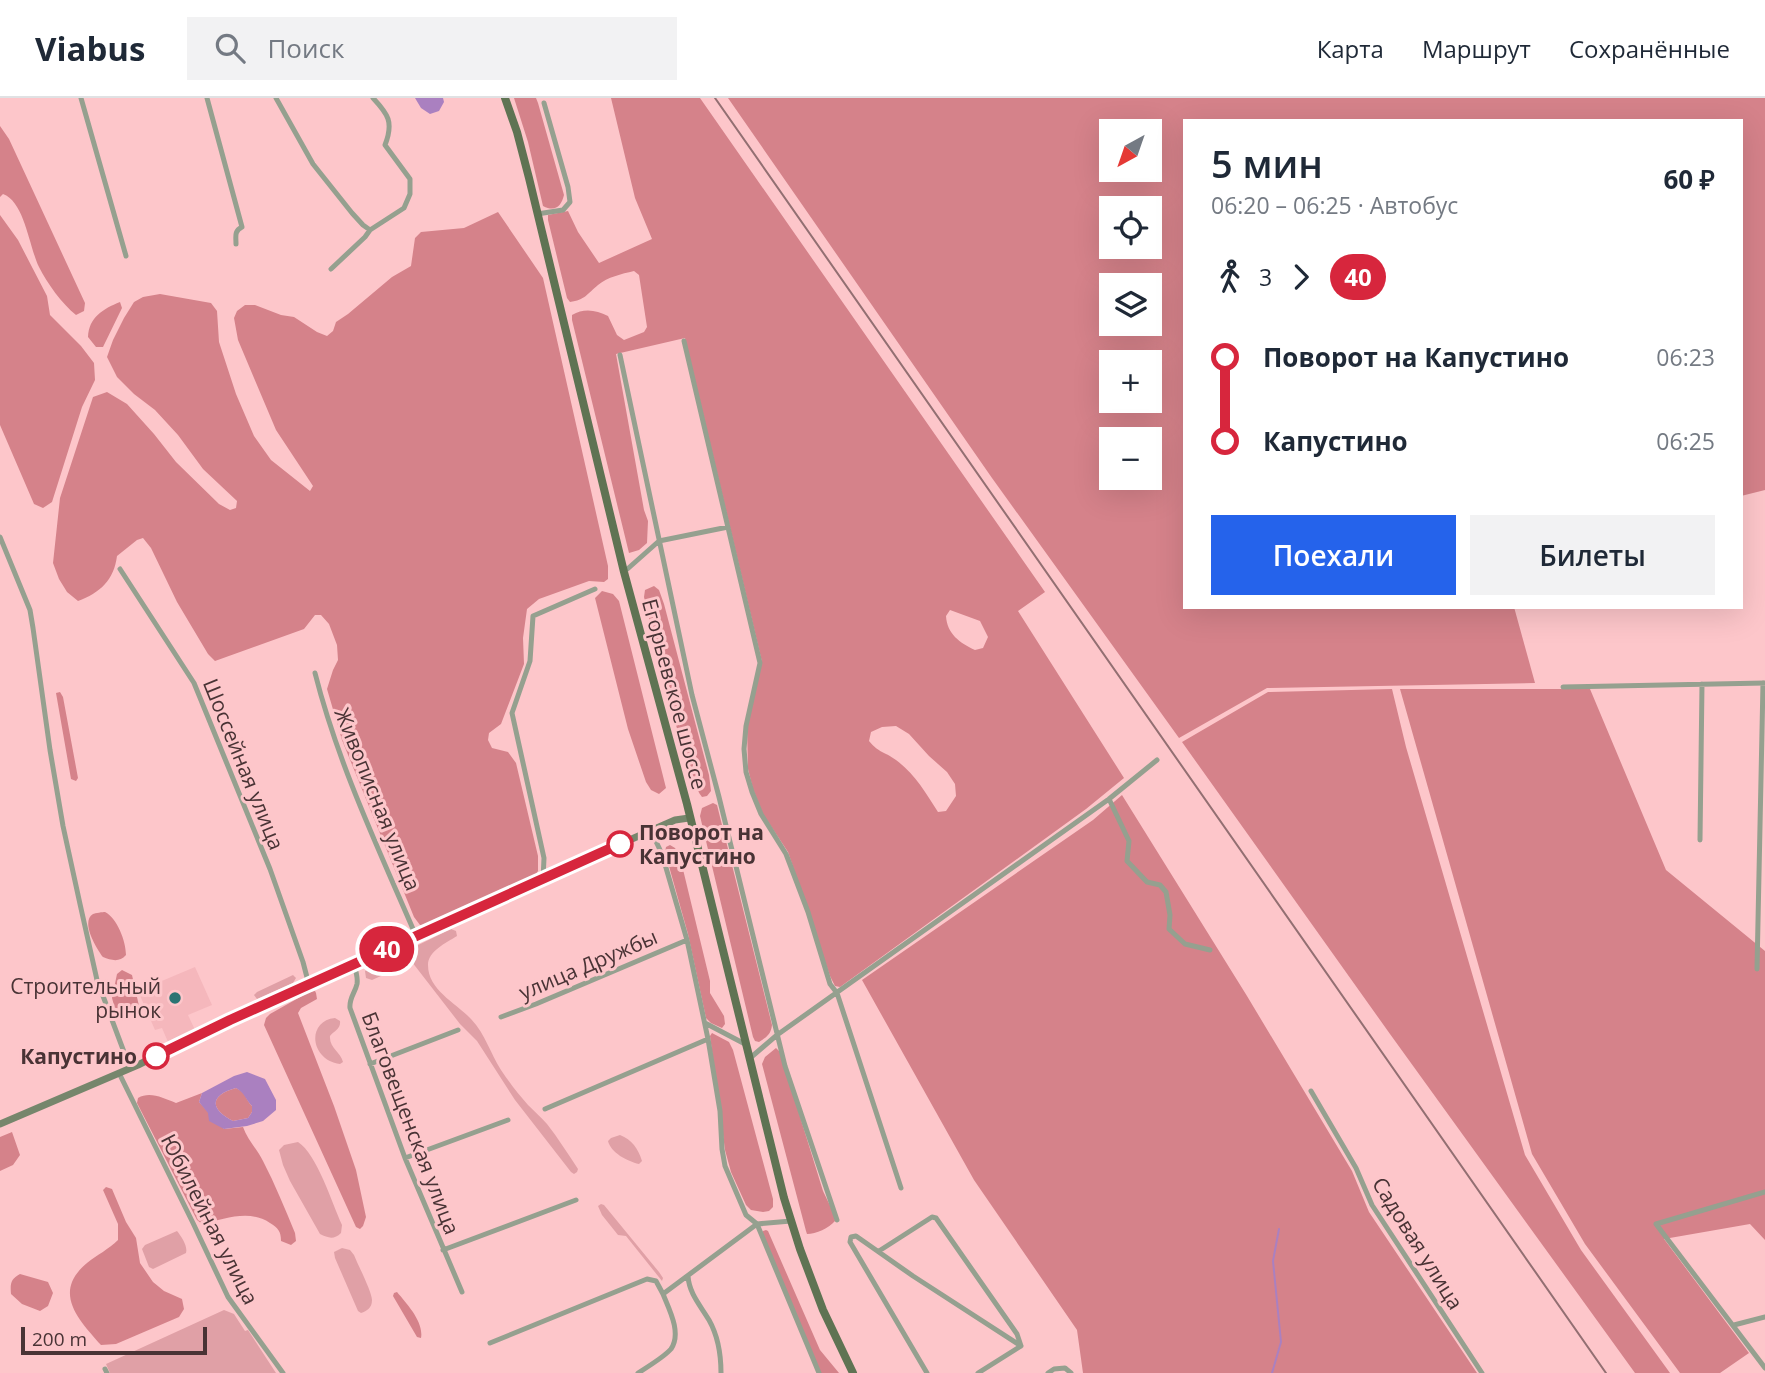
<!DOCTYPE html>
<html lang="ru">
<meta charset="utf-8">
<style>
:root{--surface:#fff;--page:#f2f2f3;--text:#1f2937;--muted:#747a83;--line:#e0e1e3;--accent:#2563eb}
body{margin:0;font-family:"Open Sans",sans-serif;background:var(--page);color:var(--text);height:100vh;display:flex;flex-direction:column;font-size:26px;white-space:nowrap}
*{box-sizing:border-box;margin:0}
p{font-size:23px;color:var(--muted)}
.icon{flex:none;width:38px;height:38px;fill:none;stroke:currentColor;stroke-width:2;stroke-linecap:round;stroke-linejoin:round}
.map{position:relative;flex:1;overflow:hidden}
.drawer{position:absolute;left:1183px;top:21px;width:560px;height:490px;display:flex;flex-direction:column;background:var(--surface);border-radius:0px;box-shadow:0 7px 28px #0002}
.drawer>*{flex:none}
.badge{padding:0 14px;border-radius:23px;font-size:24px;line-height:46px}
.needle{width:46px;rotate:220deg}
.buttons{position:absolute;left:1099px;top:21px;display:grid;gap:14px}
.buttons a{display:grid;place-items:center;width:63px;height:63px;border-radius:0px;background:var(--surface);box-shadow:0 7px 28px #0002;font-size:35px}
.scale{position:absolute;left:21px;bottom:18px;width:186px;box-sizing:border-box;padding-left:7px;border:4px solid #493335;border-top:0;font-size:19px;line-height:24px;white-space:nowrap;color:#493335;-webkit-text-stroke:5px #fdc6ca;paint-order:stroke}
.map>.badge{position:absolute;translate:-50% -50%;box-shadow:0 0 0 4px #fff}
.legs{display:flex;align-items:center;gap:10px;height:77px;padding:0 28px;font-size:23px}
.legs p{margin-inline-start:auto}
.summary{display:flex;align-items:center;justify-content:space-between;height:119px;padding:0 28px}
h1{font-size:38px;font-weight:600;line-height:52px}
.button{display:flex;gap:14px;margin-top:auto;padding:14px 28px}
.button a{flex:1;height:80px;border-radius:0px;background:var(--accent);color:#fff;font-size:28px;font-weight:600;line-height:80px;text-align:center}
.button a+a{background:var(--page);color:var(--text)}
ul{padding:0 28px;list-style:none}
li{display:flex;align-items:center;gap:24px;height:84px;font-size:26px}
li i{display:grid;place-items:center;width:10px;height:100%;margin:0 9px;background:currentColor}
li i::after{content:'';width:18px;height:18px;margin:-9px;border:5px solid;border-radius:50%;background:var(--surface)}
li p{margin-inline-start:auto}
li:first-child i{background:linear-gradient(#0000 50%,currentColor 0)}
li:last-child i{background:linear-gradient(currentColor 50%,#0000 0)}
header{display:flex;align-items:center;gap:42px;box-sizing:border-box;height:98px;padding:0 35px;background:var(--surface);border-bottom:2px solid var(--line)}
header strong{font-size:33px}
nav{display:flex;gap:38px;margin-inline-start:auto;font-size:24px}
.search{width:490px;height:63px;background:var(--page);display:flex;align-items:center;gap:18px;box-sizing:border-box;padding:0 24px;border-radius:0px;color:var(--muted);font-size:26px}
.map>svg:first-child{display:block}
</style>
<header>
<strong>Viabus</strong>
<div class="search"><svg class="icon" aria-label="search" viewBox="0 0 24 24"><circle cx="10" cy="10" r="6"/><path d="M15 15l6 6"/></svg>Поиск</div>
<nav><a>Карта</a><a>Маршрут</a><a>Сохранённые</a></nav>
</header>
<div class="map">
<svg width="1765" height="1275" viewBox="0 0 1765 1275">
<rect width="100%" height="100%" fill="#fdc6ca"/>
<path fill="#f5b7bc" d="M195 869 212 907 188 917 195 932 168 944 162 930 155 932 138 893Z"/>
<path fill="#e0a0a6" d="M451 831 456 833 457 838C446 845 428 853 428 867 428 892 456 905 471 921 486 937 490 955 501 972 509 984 518 996 528 1007 534 1013 541 1019 547 1026 558 1040 568 1056 578 1071L577 1074 574 1076 571 1074 515 1002 477 943 460 926 412 864 372 882 366 880 365 873Z
M293 877 296 880 293 885 257 901 254 897 257 894Z
M335 920 340 923C341 931 334 933 330 938 329 950 341 954 343 964L340 966C310 962 306 923 335 920Z
M620 1037C632 1042 638 1050 642 1063L639 1066C627 1063 611 1055 608 1043L611 1040Z
M298 1044C317 1056 332 1105 342 1127L341 1135C334 1142 328 1140 320 1136L290 1083 283 1067 279 1052 284 1047Z
M601 1106 604 1107 659 1174 663 1180 662 1183 626 1138 618 1137 602 1117 598 1108Z
M177 1133C181 1138 188 1148 186 1155L153 1171 149 1169 142 1151 145 1147Z
M342 1150 350 1152 354 1157C358 1167 372 1194 372 1202 372 1210 367 1213 361 1215L358 1213 335 1160 334 1154Z
M224 1212 234 1216 245 1233 248 1232 276 1275H110L106 1266Z"/>
<path fill="#d5828a" fill-rule="evenodd" d="M514 0H536L538 5 564 97C561 109 555 114 543 108L528 44Z
M611 0H700L1045 494 1018 513 1124 680 1086 711 840 889 835 888 830 878 788 754 763 716 753 691 748 671 747 628 762 564 685 240 616 256 644 412 648 423 647 445 639 452 629 455 572 222V217C584 210 596 212 608 218L617 237 624 242 644 234 647 229 639 177 634 173C621 176 608 179 598 187 587 196 585 202 570 204L567 200 548 122V117L568 113 578 134 599 165 652 141 635 100ZM950 512 980 523 988 539 983 550 975 552C960 545 947 536 946 518ZM896 628 909 636 929 658 947 674 955 686 956 698 946 713 938 714C926 695 914 675 896 662 884 653 880 656 869 643L871 634 882 629Z
M728 0H1765V392L1741 398V23H1185V509H1514L1535 585 1267 590 1179 640 992 380ZM1111 33H1150V72H1111ZM1111 110H1150V149H1111ZM1111 187H1150V226H1111ZM1111 264H1150V303H1111ZM1111 341H1150V380H1111Z
M0 28 9 41 85 205 84 213 76 217C62 206 47 185 39 169 29 149 25 104 3 96L0 99Z
M498 114 543 180 608 468V481L604 484 589 483 539 501 527 511 523 540 524 566 501 626 489 635 488 642 492 650 508 654 516 665 538 758V773L532 782 428 828 420 827 414 819 342 642 327 591 333 572 338 562 337 547 329 526 321 517H315L304 531 215 563 208 556 177 504 151 450 143 440 137 442 117 458C114 482 100 495 78 503L67 494 59 481 53 465 60 400 93 299 107 294 127 306 154 336 176 364 219 406 230 412 236 410 237 403 203 371 178 337 155 312 134 296 117 279 107 259 113 242 124 220 134 204 143 199 160 196 211 205 217 213 219 244 236 296 254 338 271 362 310 393 313 388 276 332 238 242 234 220 237 213 245 207H255L281 217 294 219 317 234 327 238 333 233 336 224 348 216 392 179 411 168 415 140 421 134 464 130Z
M0 117 18 142 47 198 50 217 81 248 94 265 95 282 82 309 52 404 43 410 34 406 0 327Z
M120 204 122 210 103 249H96L88 239C89 219 103 211 120 204Z
M654 488 659 492 664 506 709 677 711 693 707 698 702 699C695 691 695 680 689 671L668 600 644 499 645 492Z
M602 493 613 496 619 503 666 690 659 696 651 692 646 684 628 631 595 500Z
M1392 591 1406 649 1525 1057 1581 1152 1670 1275H1635L1390 936 1182 644 1268 594Z
M1400 591H1590L1666 772 1765 853V1142L1750 1126 1664 1141 1749 1255 1720 1275H1680L1585 1146 1532 1056Z
M60 594 63 599 78 680 76 683 71 681 56 595Z
M1122 697 1247 898 1352 1073 1369 1114 1477 1275H1083L1077 1232 974 1082 862 882 1093 722Z
M713 705 717 707 772 927C771 936 767 939 759 944L755 943 753 939 700 718 702 710Z
M670 747 675 750 680 759 710 883V895L724 918 725 926 722 930 711 925 706 920 688 836 665 754 666 749Z
M105 814C117 820 126 843 126 857 119 865 111 862 103 859 97 851 80 824 93 816 95 815 103 814 105 814Z
M122 872 132 877 139 908 115 911 112 900 117 876Z
M315 893 316 895 317 901 301 910 298 915 334 1008 356 1072 366 1119 363 1128 360 1131 356 1129 264 927 266 920 270 916 309 894Z
M712 935 729 944 733 952 773 1101V1109L769 1113 763 1114 751 1112 746 1107 731 1074 725 1052 710 938Z
M776 950 780 954 823 1093 834 1116 835 1123C829 1130 816 1136 807 1136L806 1133 762 966 765 959Z
M236 990C247 995 245 1001 252 1008V1014L248 1020 233 1023C209 1011 210 997 236 990Z
M202 995 199 1004 224 1031 243 1029C247 1041 257 1051 263 1063 275 1086 285 1111 295 1135L296 1143 291 1147 281 1143C281 1133 278 1130 270 1125 249 1111 225 1121 202 1126L197 1122 137 1005 138 1000C150 993 163 1000 176 1005Z
M12 1034 20 1057 13 1067 0 1073V1039Z
M106 1089 112 1091 126 1124 136 1140 140 1165 153 1184 164 1193 182 1201 184 1211 179 1219 116 1246 101 1247C78 1221 52 1194 87 1165 97 1157 109 1151 118 1142V1126L103 1092Z
M766 1132 768 1133 820 1252 839 1275H821L763 1138V1133Z
M20 1176 48 1184 53 1195 48 1208 40 1213 22 1206 11 1196C10 1185 11 1181 20 1176Z
M397 1194C407 1206 424 1224 421 1240L417 1239 393 1198 394 1195Z"/>
<path fill="#aa80c0" fill-rule="evenodd" d="M415 0H443L444 4 439 13 430 16 421 10Z
M247 974 265 981 276 1002V1012L263 1023 247 1028 224 1031 209 1023 208 1015 199 1004 202 995 234 978ZM236 990C245 995 245 1001 252 1008V1014L248 1020 233 1023C209 1011 210 997 236 990Z"/>
<g fill="none" stroke-linecap="round" stroke-linejoin="round">
<path stroke="#aa80c0" stroke-width="2" d="M1272 1275 1281 1244 1273 1163 1279 1131"/>
<path stroke="#95a08f" stroke-width="5" d="M81 0 126 158
M207 0 242 129C234 133 236 138 236 146
M276 0 313 66 352 115 363 127 370 132
M537 116 563 112 570 104 568 89 544 5
M331 171 365 139 370 132 404 110 410 96V81L385 47C394 24 388 16 373 0
M684 243 760 565 746 628 744 651 746 674 752 694 761 716 786 756 808 814 830 886 837 895 901 1090
M620 257 692 597 719 699 785 968 837 1122
M0 439 30 512 33 530 50 652 63 728 80 806 97 882 130 970
M120 471 194 585 270 771 303 864 309 887
M624 474 659 443 728 429
M315 575C338 666 379 752 416 838
M1563 589 1765 585
M1109 701 1129 743 1127 763 1147 784 1160 787 1166 794 1170 817 1169 831 1185 846 1210 852
M651 733 662 756 687 842 708 941 720 1013 722 1051 725 1068 746 1117 757 1126 819 1275
M1700 742 1702 586
M543 782 544 760 512 615 530 563 533 518 595 491
M354 867C356 873 358 880 357 886 355 895 349 900 350 910L405 1060 462 1194
M1757 871 1763 585
M501 919 536 906 687 842
M705 925 745 946
M749 961 777 937 1109 701 1157 662
M370 966 458 932
M119 975 193 1125 228 1199 283 1275
M1311 993 1356 1070 1372 1107 1482 1275
M545 1011 708 941
M405 1060 508 1022
M1765 1094 1656 1126 1765 1270
M443 1152 576 1102
M879 1153 932 1119 936 1120 1017 1236 1021 1248 978 1275
M688 1178C689 1195 700 1207 709 1222 718 1238 721 1257 721 1275
M1734 1227 1765 1219
M490 1245 647 1181 656 1183 663 1196
M105 1271 107 1275
M638 1275C646 1270 666 1257 671 1251 682 1235 669 1211 663 1196L757 1126 791 1123
M927 1275 850 1144 851 1139 856 1138 913 1178 1021 1248
M1048 1275 1054 1271 1065 1270 1071 1275"/>
<path stroke="#76866c" stroke-width="7" d="M0 1026 138 967 192 940 282 900 609 751 675 722 689 720"/>
<path stroke="#5f7353" stroke-width="8" d="M505 0 517 34 529 80 624 474 687 706 784 1100 800 1151 823 1212 853 1275"/>
<path stroke="#936f72" stroke-width="2" d="M715 0 1606 1275"/>
</g>
<g fill="none" stroke-linecap="round" stroke-linejoin="round">
<g stroke="#fff" stroke-width="16">
<path id="line-1" d="M156 958 230 922 620 746"/>
</g>
<use href="#line-1" stroke="#d7263d" stroke-width="10"/>
</g>
<g fill="#fff" stroke="#d7263d" stroke-width="3.5">
<circle cx="620" cy="746" r="12"/>
<circle cx="156" cy="958" r="12"/>
</g>
<circle fill="#2a7473" stroke="#fdc6ca" stroke-width="2.5" cx="175" cy="900" r="7"/>
<g text-anchor="middle" dominant-baseline="central" stroke-width="6" stroke-linejoin="round" paint-order="stroke">
<g font-size="21" fill="#493335" stroke="#fdc6ca">
<text transform="translate(675 596) rotate(75)">Егорьевское шоссе</text>
<text transform="translate(244 666) rotate(68)">Шоссейная улица</text>
<text transform="translate(378 701) rotate(68)">Живописная улица</text>
<text transform="translate(588 866) rotate(-23)">улица Дружбы</text>
<text transform="translate(411 1025) rotate(69)">Благовещенская улица</text>
<text transform="translate(210 1121) rotate(63)">Юбилейная улица</text>
<text transform="translate(1418 1145) rotate(58)">Садовая улица</text>
</g>
<g font-size="21" font-weight="bold" fill="#493335" stroke="#fdc6ca" text-anchor="start">
<text x="639" y="734">Поворот на<tspan x="639" dy="24">Капустино</tspan></text>
<text x="137" y="958" text-anchor="end">Капустино</text>
</g>
<g font-size="21" fill="#493335" stroke="#fdc6ca" text-anchor="end">
<text x="161" y="888">Строительный<tspan x="161" dy="24">рынок</tspan></text>
</g>
</g>
</svg>
<div class="buttons">
<a><svg class="needle" viewBox="-14 -14 28 28"><path d="M0-13l5 13h-10z" fill="#e53935"/><path d="M0 13l5-13h-10z" fill="#747a83"/></svg></a>
<a><svg class="icon" aria-label="locate" viewBox="0 0 24 24"><circle cx="12" cy="12" r="6"/><path d="M12 2v4M12 18v4M2 12h4M18 12h4"/></svg></a>
<a><svg class="icon" aria-label="layers" viewBox="0 0 24 24"><path d="M12 4l9 5-9 5-9-5zM3 14l9 5 9-5"/></svg></a>
<a>+</a>
<a>−</a>
</div>
<div class="scale">200 m</div>
<b class="badge" style="left:387px;top:851px;background:#d7263d;color:#fff">40</b>
<section class="drawer">
<div class="summary"><div><h1>5 мин</h1><p>06:20 – 06:25 · Автобус</p></div><b>60 ₽</b></div>
<div class="legs"><svg class="icon" aria-label="walk" viewBox="0 0 24 24"><circle cx="13" cy="4" r="2"/><path d="M13 8l-2 6 4 7M11 14l-3 7M7 12l3-4h3l4 4"/></svg>3<svg class="icon" aria-label="forward" viewBox="0 0 24 24"><path d="M9 5l7 7-7 7"/></svg><b class="badge" style="background:#d7263d;color:#fff">40</b></div>
<ul>
<li><i style="color:#d7263d"></i><b>Поворот на Капустино</b><p>06:23</p></li>
<li><i style="color:#d7263d"></i><b>Капустино</b><p>06:25</p></li>
</ul>
<div class="button"><a>Поехали</a><a>Билеты</a></div>
</section>
</div>
